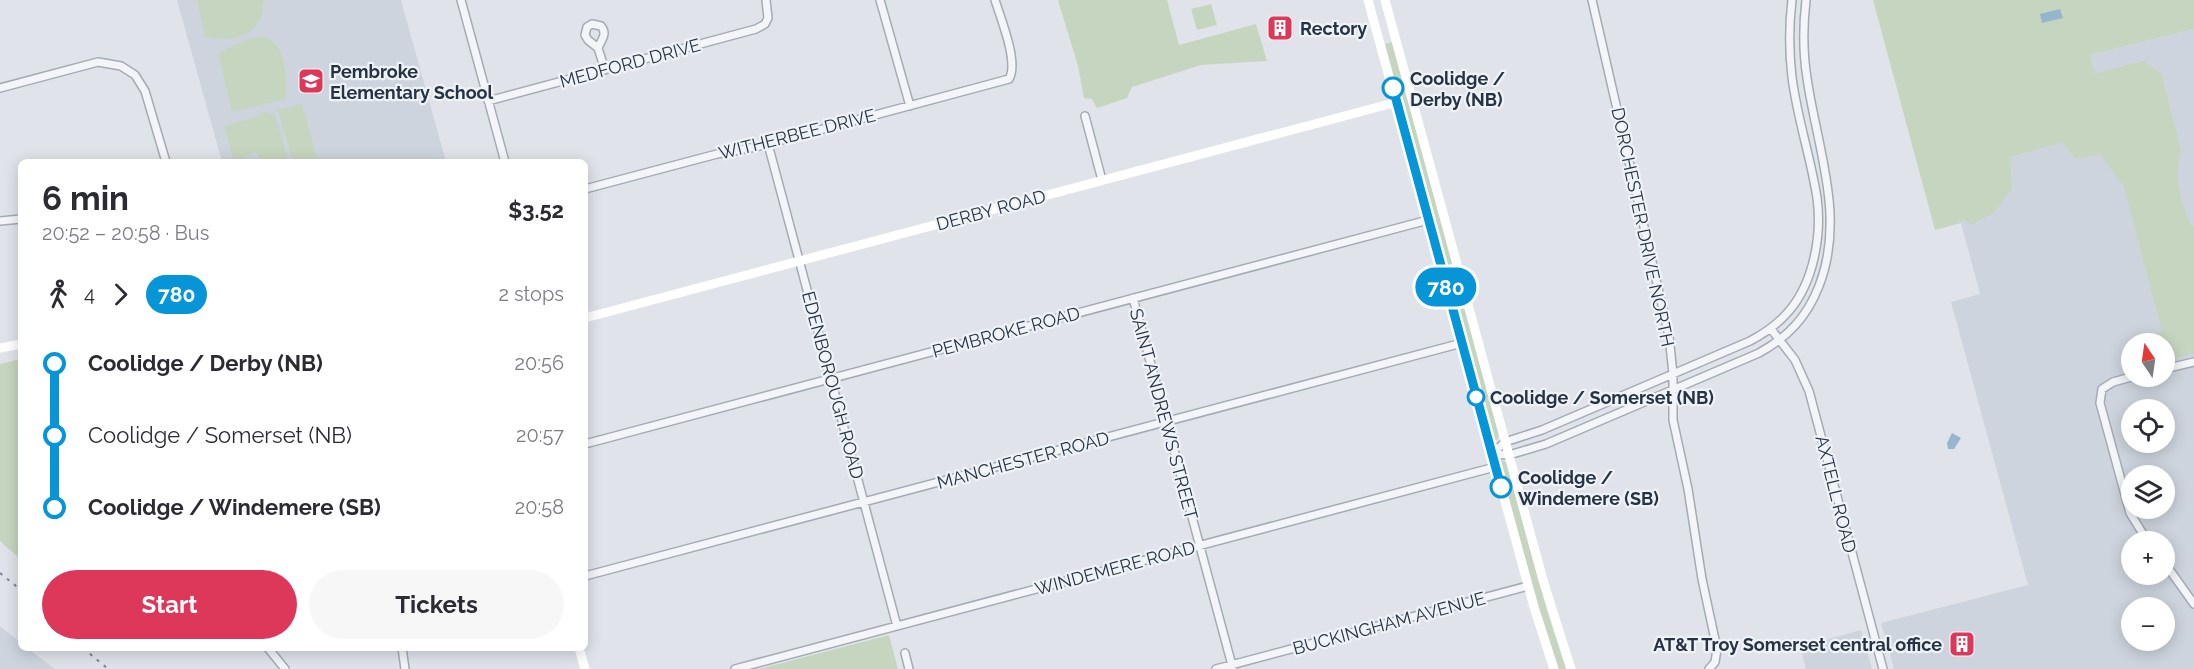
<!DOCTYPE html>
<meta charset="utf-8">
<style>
:root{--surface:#fff;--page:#f7f7f7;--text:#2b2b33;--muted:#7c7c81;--accent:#dd375a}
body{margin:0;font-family:Raleway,sans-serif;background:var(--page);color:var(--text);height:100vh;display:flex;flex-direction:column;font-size:22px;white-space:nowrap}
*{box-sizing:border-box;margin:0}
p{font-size:20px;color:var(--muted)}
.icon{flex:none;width:33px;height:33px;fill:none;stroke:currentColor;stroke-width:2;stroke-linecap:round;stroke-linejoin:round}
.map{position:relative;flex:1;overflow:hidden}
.drawer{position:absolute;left:18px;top:159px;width:570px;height:492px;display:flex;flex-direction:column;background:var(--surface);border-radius:9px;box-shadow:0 3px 15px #0003}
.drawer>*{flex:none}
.badge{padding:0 12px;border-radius:20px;font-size:21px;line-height:39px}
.needle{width:39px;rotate:347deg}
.controls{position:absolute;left:2121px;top:333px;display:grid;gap:12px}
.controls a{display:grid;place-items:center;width:54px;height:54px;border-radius:50%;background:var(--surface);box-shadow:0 3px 15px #0003;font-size:30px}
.map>.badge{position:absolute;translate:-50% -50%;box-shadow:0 0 0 3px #fff}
.legs{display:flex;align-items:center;gap:9px;height:66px;padding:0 24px;font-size:20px}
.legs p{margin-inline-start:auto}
.overview{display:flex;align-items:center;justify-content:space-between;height:102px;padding:0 24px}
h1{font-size:33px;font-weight:700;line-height:45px}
.action{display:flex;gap:12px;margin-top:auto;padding:12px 24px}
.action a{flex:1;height:69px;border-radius:36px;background:var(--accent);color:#fff;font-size:24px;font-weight:700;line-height:69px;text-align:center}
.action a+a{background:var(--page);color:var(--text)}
ul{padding:0 24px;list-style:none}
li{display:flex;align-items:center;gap:21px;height:72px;font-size:22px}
li i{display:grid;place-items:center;width:9px;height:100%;margin:0 8px;background:currentColor}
li i::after{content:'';width:15px;height:15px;margin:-8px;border:4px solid;border-radius:50%;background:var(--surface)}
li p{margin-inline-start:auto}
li:first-child i{background:linear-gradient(#0000 50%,currentColor 0)}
li:last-child i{background:linear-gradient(currentColor 50%,#0000 0)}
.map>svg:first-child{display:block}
</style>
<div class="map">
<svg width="2194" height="669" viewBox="0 0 2194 669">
<rect width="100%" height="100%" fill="#e0e4ea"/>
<path fill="#cdd4dd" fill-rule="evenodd" d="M177 0H401L446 162H222Z
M2194 29V669H1894L1881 623 2028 585 1951 302 1980 294 1961 223 2012 97 2095 76 2090 55ZM2132 344H2164V376H2132ZM2132 410H2164V442H2132ZM2132 476H2164V508H2132ZM2132 542H2164V574H2132ZM2132 608H2164V640H2132Z
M0 626 21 643V648H27L55 669H0Z
M1861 630 1872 669H1806L1800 647Z"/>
<path fill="#c6d5c0" d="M197 0H264C263 7 262 18 258 23 247 40 223 41 205 37Z
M1058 0H1167L1179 45 1256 24 1267 61 1201 65 1132 87 1127 98 1097 108 1092 99 1084 98 1078 66Z
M1873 0H2194V29L2090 55 2095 74 2143 61 2161 73 2181 150C2174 182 2179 195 2190 224L2194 227V354L2166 360 2165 359 2164 344 2156 343 2154 334 2162 331 2124 186 2115 176 2101 154 2076 159 2062 142 2010 157 2012 188 1994 213 1971 225 1963 219 1961 223 1935 230Z
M1211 4 1217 25 1197 30 1191 9Z
M263 36C267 38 272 40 275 43 286 55 287 83 286 99L232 112 218 53 245 40Z
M1392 42 1499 435 1497 440 1493 439 1385 44Z
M302 104 317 158 303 162H293L278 110Z
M264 112 270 114 274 112 289 162H263L255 152 245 156 246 162H234L224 126 257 117 260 113Z
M21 359V560L0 541V364Z
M1501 460 1506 462 1547 611 1566 669H1558L1541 616 1499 463Z
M889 635 898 669H759Z"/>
<path fill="#97b5ce" d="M2060 9 2063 18 2042 23 2040 14Z
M1952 433 1961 438 1954 449H1948L1947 443Z"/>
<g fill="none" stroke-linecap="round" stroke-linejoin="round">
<g stroke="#a4abb5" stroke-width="10">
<path id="street" d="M461 0 505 162
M880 0 910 106
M1592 0 1669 336 1673 374V420L1688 489 1702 579 1717 649 1715 662 1709 669
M598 48C601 40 608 34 601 26L592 24 587 27 585 35 588 40 598 48 605 70
M0 88 98 62 121 66 135 75 145 91 166 162
M488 101 756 29 765 24 768 18 766 0
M1085 116 1102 180
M768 144 897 626
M585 189 717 154 756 147 1009 79C1019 63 1001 19 995 0
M0 221 21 219
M1133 298 1233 669
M1771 329 1795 360 1809 391 1883 669
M2164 369 2194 362
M2135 376 2113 382 2102 389 2100 403 2130 513 2148 542
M585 444 1428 220
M1492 454 1509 455 1546 444 1759 353C1788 337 1807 317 1819 286 1846 217 1817 148 1807 78 1803 53 1803 26 1806 0
M1492 454 1505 442 1542 430 1750 341C1765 333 1778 324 1789 311 1814 282 1822 234 1817 198 1811 158 1797 118 1792 77 1789 52 1789 25 1792 0
M2164 562 2194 604
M585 576 1462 343
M268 648 285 669
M402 648 405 669
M905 653 909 669
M735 669 1495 467
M1216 669 1528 586"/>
</g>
<use href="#street" stroke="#f3f5f8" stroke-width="7"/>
<path stroke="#fff" stroke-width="9" d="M1368 0 1534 607 1554 669
M1385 0 1543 580 1571 669
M585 318 1397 102
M0 348 21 344
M579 648 585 669"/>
<path stroke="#778596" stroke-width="2" stroke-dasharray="3 6" stroke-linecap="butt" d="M0 573 21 590
M83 648 108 669"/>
</g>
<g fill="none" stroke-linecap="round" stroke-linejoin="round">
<g stroke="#fff" stroke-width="14">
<path id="line-1" d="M1393 88 1501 487"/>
</g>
<use href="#line-1" stroke="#0696d7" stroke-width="9"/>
</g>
<defs>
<g id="building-square" transform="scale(1.35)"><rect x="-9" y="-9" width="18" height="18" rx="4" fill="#dd375a" stroke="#eff3f7"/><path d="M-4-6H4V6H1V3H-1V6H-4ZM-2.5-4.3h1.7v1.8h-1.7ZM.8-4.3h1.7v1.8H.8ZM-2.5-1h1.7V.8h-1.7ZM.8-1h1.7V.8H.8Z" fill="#fff"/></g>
<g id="school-square" transform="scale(1.35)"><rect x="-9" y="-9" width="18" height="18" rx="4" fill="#dd375a" stroke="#eff3f7"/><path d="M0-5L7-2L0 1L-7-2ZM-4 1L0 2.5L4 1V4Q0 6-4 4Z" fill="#fff"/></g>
</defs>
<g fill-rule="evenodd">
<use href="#building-square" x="1280" y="28"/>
<use href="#school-square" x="311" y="81"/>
<use href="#building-square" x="1962" y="644"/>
</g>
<g fill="#fff" stroke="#0696d7" stroke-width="3">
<circle cx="1393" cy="88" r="10"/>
<circle cx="1476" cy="397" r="8"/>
<circle cx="1501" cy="487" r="10"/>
</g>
<g text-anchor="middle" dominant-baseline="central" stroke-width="4.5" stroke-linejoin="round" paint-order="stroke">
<g font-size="18" font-weight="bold" fill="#263344" stroke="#eff3f7" text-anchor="start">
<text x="1300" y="28">Rectory</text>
<text x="330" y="71">Pembroke<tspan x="330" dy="21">Elementary School</tspan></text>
<text x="1942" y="644" text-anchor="end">AT&amp;T Troy Somerset central office</text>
</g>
<g font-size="18" fill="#263344" stroke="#eff3f7">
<text transform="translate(630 63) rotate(-15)">MEDFORD DRIVE</text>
<text transform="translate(797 134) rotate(-14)">WITHERBEE DRIVE</text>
<text transform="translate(991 210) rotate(-15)">DERBY ROAD</text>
<text transform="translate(1643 227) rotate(78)">DORCHESTER DRIVE NORTH</text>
<text transform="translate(1006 332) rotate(-15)">PEMBROKE ROAD</text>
<text transform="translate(833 385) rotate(75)">EDENBOROUGH ROAD</text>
<text transform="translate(1164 414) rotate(75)">SAINT ANDREWS STREET</text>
<text transform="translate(1023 460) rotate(-15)">MANCHESTER ROAD</text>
<text transform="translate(1836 494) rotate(76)">AXTELL ROAD</text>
<text transform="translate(1115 568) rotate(-15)">WINDEMERE ROAD</text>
<text transform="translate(1389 623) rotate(-15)">BUCKINGHAM AVENUE</text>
</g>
<g font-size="18" font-weight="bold" fill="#263344" stroke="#eff3f7" text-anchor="start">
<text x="1410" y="78">Coolidge /<tspan x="1410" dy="21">Derby (NB)</tspan></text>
<text x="1490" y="397">Coolidge / Somerset (NB)</text>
<text x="1518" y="477">Coolidge /<tspan x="1518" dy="21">Windemere (SB)</tspan></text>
</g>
</g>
</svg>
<div class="controls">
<a><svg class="needle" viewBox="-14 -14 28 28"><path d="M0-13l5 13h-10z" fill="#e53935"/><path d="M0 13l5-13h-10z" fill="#7c7c81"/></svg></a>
<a><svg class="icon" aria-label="locate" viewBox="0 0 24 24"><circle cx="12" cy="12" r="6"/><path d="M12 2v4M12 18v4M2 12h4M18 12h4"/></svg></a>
<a><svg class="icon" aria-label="layers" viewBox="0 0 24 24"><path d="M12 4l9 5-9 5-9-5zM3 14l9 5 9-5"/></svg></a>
<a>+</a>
<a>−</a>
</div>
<b class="badge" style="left:1446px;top:287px;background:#0696d7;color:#fff">780</b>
<section class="drawer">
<div class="overview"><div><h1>6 min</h1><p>20:52 – 20:58 · Bus</p></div><b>$3.52</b></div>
<div class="legs"><svg class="icon" aria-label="walk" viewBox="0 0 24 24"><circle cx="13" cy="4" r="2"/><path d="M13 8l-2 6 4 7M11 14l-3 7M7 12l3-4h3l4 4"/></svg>4<svg class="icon" aria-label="forward" viewBox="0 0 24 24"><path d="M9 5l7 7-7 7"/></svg><b class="badge" style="background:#0696d7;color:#fff">780</b><p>2 stops</p></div>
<ul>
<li><i style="color:#0696d7"></i><b>Coolidge / Derby (NB)</b><p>20:56</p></li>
<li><i style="color:#0696d7"></i><span>Coolidge / Somerset (NB)</span><p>20:57</p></li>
<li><i style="color:#0696d7"></i><b>Coolidge / Windemere (SB)</b><p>20:58</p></li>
</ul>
<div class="action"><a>Start</a><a>Tickets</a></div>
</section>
</div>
